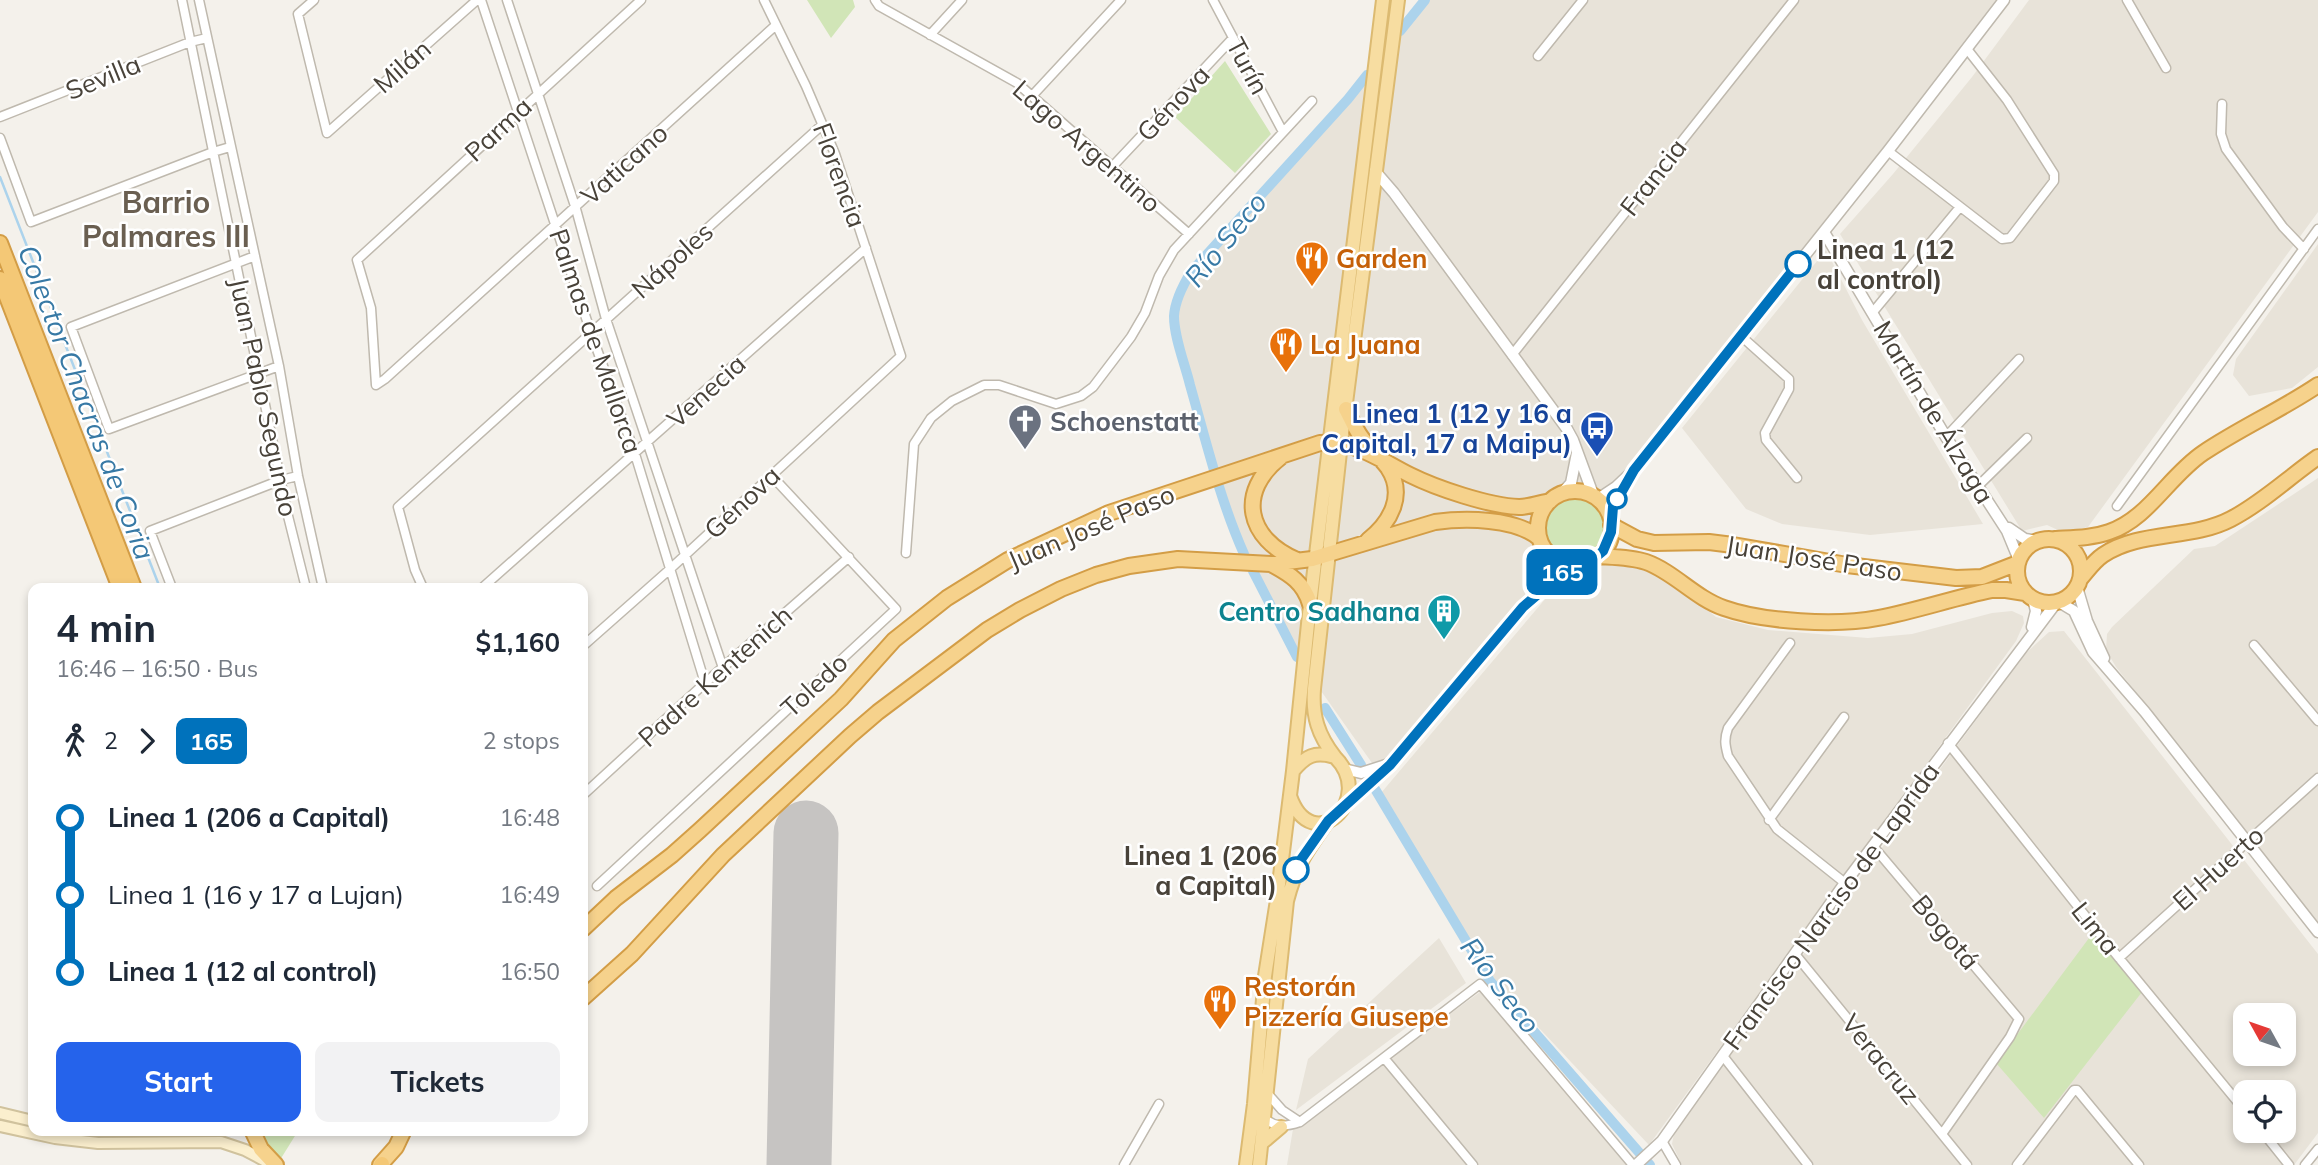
<!DOCTYPE html>
<meta charset="utf-8">
<style>
:root{--surface:#fff;--page:#f2f2f3;--text:#1f2937;--muted:#747a83;--accent:#2563eb}
body{margin:0;font-family:Mulish,sans-serif;background:var(--page);color:var(--text);height:100vh;display:flex;flex-direction:column;font-size:26px;white-space:nowrap}
*{box-sizing:border-box;margin:0}
p{font-size:23px;color:var(--muted)}
.icon{flex:none;width:38px;height:38px;fill:none;stroke:currentColor;stroke-width:2;stroke-linecap:round;stroke-linejoin:round}
.map{position:relative;flex:1;overflow:hidden}
.panel{position:absolute;left:28px;top:583px;width:560px;height:553px;display:flex;flex-direction:column;background:var(--surface);border-radius:14px;box-shadow:0 4px 10px #0003}
.panel>*{flex:none}
.badge{padding:0 14px;border-radius:10px;font-size:24px;line-height:46px}
.needle{width:46px;rotate:310deg}
.buttons{position:absolute;left:2233px;top:1003px;display:grid;gap:14px}
.buttons a{display:grid;place-items:center;width:63px;height:63px;border-radius:14px;background:var(--surface);box-shadow:0 4px 10px #0003;font-size:35px}
.map>.badge{position:absolute;translate:-50% -50%;box-shadow:0 0 0 4px #fff}
.legs{display:flex;align-items:center;gap:10px;height:77px;padding:0 28px;font-size:23px}
.legs p{margin-inline-start:auto}
.overview{display:flex;align-items:center;justify-content:space-between;height:119px;padding:0 28px}
h1{font-size:38px;font-weight:700;line-height:52px}
.cta{display:flex;gap:14px;margin-top:auto;padding:14px 28px}
.cta a{flex:1;height:80px;border-radius:14px;background:var(--accent);color:#fff;font-size:28px;font-weight:700;line-height:80px;text-align:center}
.cta a+a{background:var(--page);color:var(--text)}
ul{padding:0 28px;list-style:none}
li{display:flex;align-items:center;gap:24px;height:77px;font-size:26px}
li i{display:grid;place-items:center;width:10px;height:100%;margin:0 9px;background:currentColor}
li i::after{content:'';width:18px;height:18px;margin:-9px;border:5px solid;border-radius:50%;background:var(--surface)}
li p{margin-inline-start:auto}
li:first-child i{background:linear-gradient(#0000 50%,currentColor 0)}
li:last-child i{background:linear-gradient(currentColor 50%,#0000 0)}
.map>svg:first-child{display:block}
</style>
<div class="map">
<svg width="2318" height="1165" viewBox="0 0 2318 1165">
<rect width="100%" height="100%" fill="#f4f1eb"/>
<path fill="#e8e3d9" fill-rule="evenodd" d="M1425 0H2004L1523 607 1396 756 1372 763 1297 657 1233 530 1183 357 1174 317 1179 295 1191 272 1348 99Z
M2029 0H2318V212L2088 527 2069 532 2060 531 2047 525 2022 531 1840 234 1893 174 1972 77Z
M2318 244V367L2292 388 2249 396 2233 375 2236 359Z
M1826 250 1862 320 1983 524 1870 535 1782 524 1746 509 1682 428Z
M2318 478V922L2116 667 2106 650 2107 634 2112 627 2194 549 2215 546Z
M1618 561 1664 575 1716 617 1768 630 1868 638 1912 634 1992 613 2012 611 2023 616 2024 623 2016 641 1649 1145 1493 979 1381 793 1546 598 1573 570Z
M2064 631 2318 954V1133L2294 1165H1682L1672 1144 1675 1128 2025 654 2049 632ZM2245 1015H2284V1054H2245ZM2245 1092H2284V1130H2245Z
M1439 938 1466 983 1296 1110 1308 1059Z
M1480 992 1626 1165H1287L1293 1129Z"/>
<path fill="#d1e5b7" d="M807 0H853L855 7 831 38Z
M1388 0H1392L1373 140 1312 648V631Z
M1225 61 1271 134 1235 173 1175 117Z
M1544 529a30 30 0 1 1 60 0a30 30 0 1 1-60 0Z
M2092 934 2142 992 2044 1118 1996 1063Z
M258 1131H298L280 1160 267 1148Z"/>
<g fill="none" stroke-linecap="round" stroke-linejoin="round">
<path stroke="#acd3ec" stroke-width="2.5" d="M0 177 160 588"/>
<path stroke="#acd3ec" stroke-width="10" d="M1400 31 1425 0
M1244 554C1220 500 1206 441 1190 385 1185 364 1174 338 1174 316 1175 300 1183 285 1191 272L1348 99 1367 75
M1253 571 1297 657
M1325 708 1361 765
M1375 789 1490 981 1650 1165"/>
<path stroke="#c6c4c2" stroke-width="65" d="M799 1165 806 833"/>
<g stroke="#bfb9ae" stroke-width="11">
<path id="minor" d="M182 0 287 512 306 588
M199 0 279 366 298 476 323 588
M314 0 298 14 327 133 477 0
M481 0 591 333 635 454 705 683
M507 0 576 209 606 319 723 668
M641 0 357 260 371 308 376 385 385 379 776 25
M875 0 879 6 1017 83 1189 234
M1213 0 1283 132
M2127 0 2166 68
M930 35 962 0
M1538 56 1583 0
M1032 96 1121 0
M2222 104 2221 134 2226 149 2283 227 2304 249
M0 117 190 42 207 38
M0 138 31 222 213 152 230 147
M1888 151 2002 239 2010 238 2054 181V174L2007 100 1967 49
M1112 167 1233 38
M255 256 71 327 109 429 279 366
M1873 312 1960 207
M1741 336 1789 379V389L1765 433 1766 440 1797 478
M1512 355 1794 0
M1946 437 2019 359
M1978 486 2027 438
M2117 506 2318 229
M906 553 914 444 931 418 952 401 984 385H999L1056 404 1081 396 1093 387 1131 337 1145 313 1159 276 1174 250 1312 101
M172 588 150 531 281 480 298 476
M423 588 415 570 398 507 822 125
M482 588 866 248
M1790 643 1728 728C1724 739 1725 745 1728 756L1777 829 1845 883
M2254 645 2318 721
M583 646 669 570 901 356 835 154 806 86 764 0
M1948 743 2110 947 2245 1111
M583 795 705 683 849 557
M1769 820 1844 717
M1873 846 2019 1019 2010 1037 1942 1134
M597 886 896 609 771 475
M1795 954 1967 1165
M2119 958 2318 778
M1723 1056 1808 1165
M1385 1059 1473 1165
M1267 1093 1282 1110 1300 1122
M1263 1117C1275 1128 1285 1127 1300 1122L1480 984 1633 1165
M2261 1130 2289 1165
M1662 1141 1676 1165
M1124 1165 1159 1104
M2017 1165 2074 1090H2077L2139 1165
M2305 1165 2318 1149"/>
</g>
<g stroke="#bfb9ae" stroke-width="13">
<path id="tertiary" d="M1375 171 1394 193 1567 429 1573 440 1594 497
M1824 232 1946 437 2007 531 2019 560
M1561 494 1571 483 1577 453
M1598 499 1616 487 1634 470 1888 151 2004 0
M1611 520 1613 507 1627 482
M2009 528 2025 539 2038 541
M2077 587 2087 621 2104 658
M1533 592 1546 569 1543 546
M2059 602 2074 611 2093 652 2145 712 2318 932
M2032 627 2036 611 2033 599
M1344 769 1361 773 1389 764 1523 607 1571 565
M1345 807 1388 767
M1636 1165 1662 1141 1845 883 2056 603"/>
</g>
<g stroke="#d0c29d" stroke-width="14">
<path id="secondary" d="M0 1113 33 1121
M0 1126 55 1138 98 1143 221 1142 245 1150 271 1164"/>
</g>
<g stroke="#dcba71" stroke-width="16">
<path id="primary" d="M1335 757C1318 735 1312 716 1314 689L1342 434 1398 0
M1293 771 1310 604 1383 0
M1262 1143 1281 1127
M1246 1165 1254 1104 1265 976 1277 900 1293 771C1306 756 1314 751 1335 757 1377 799 1312 859 1290 796
M1259 1165 1287 901C1296 866 1307 851 1328 821"/>
</g>
<g stroke="#d39d46" stroke-width="18">
<path id="trunk" d="M1346 409C1351 418 1355 429 1362 438 1370 449 1380 457 1388 468 1406 495 1390 523 1368 540
M1281 457C1236 492 1247 539 1297 560
M1538 528a37 37 0 1 1 74 0a37 37 0 1 1-74 0Z
M1611 525 1637 539 1654 543 1709 542 1733 545 1847 565 1956 578 1982 577 2018 563
M2017 571a32 32 0 1 1 64 0a32 32 0 1 1-64 0Z
M2056 539C2074 538 2092 538 2109 532 2148 519 2169 476 2203 453 2240 428 2281 410 2318 385
M1598 556C1614 557 1631 557 1646 562 1674 572 1695 598 1724 608 1763 622 1837 626 1878 618 1916 611 1953 598 1992 590H2006L2025 593
M1271 564C1290 574 1304 583 1310 604
M2081 578C2088 570 2094 561 2103 555 2140 530 2191 540 2231 519 2262 503 2289 477 2318 457
M583 929 616 898 672 855 700 830 841 699 894 640 947 598 1008 560 1109 513 1320 443C1357 441 1380 460 1410 475 1436 488 1489 506 1519 507 1529 507 1540 503 1550 501
M583 998 632 954 723 855 850 736 878 712 987 630 1020 610 1061 589 1096 575 1129 566 1178 559 1271 564 1312 559 1435 522C1465 518 1515 518 1539 538
M252 1130 261 1149 276 1165
M380 1165 396 1147 404 1130"/>
</g>
<g stroke="#d39d46" stroke-width="18">
<path id="motorway" d="M0 243 134 588
M0 279 120 588
M381 1165 382 1164"/>
</g>
<use href="#minor" stroke="#fff" stroke-width="8"/>
<use href="#tertiary" stroke="#fff" stroke-width="10"/>
<use href="#secondary" stroke="#fbefce" stroke-width="10"/>
<use href="#primary" stroke="#f7dda1" stroke-width="12"/>
<use href="#trunk" stroke="#f6d28c" stroke-width="14"/>
<use href="#motorway" stroke="#f4c876" stroke-width="14"/>
</g>
<g fill="none" stroke-linecap="round" stroke-linejoin="round">
<g stroke="#fff" stroke-width="16">
<path id="line-1" d="M1296 870 1302 858 1328 821 1390 765 1523 607 1572 565 1591 561 1603 551 1611 532 1613 507 1634 470 1798 264"/>
</g>
<use href="#line-1" stroke="#0072bc" stroke-width="10"/>
</g>
<defs>
<g id="restaurant-pin" transform="scale(1.75)"><path d="M0 17L-7.5 6A9.5 9.5 0 1 1 7.5 6Z" fill="#e8710a" stroke="#fff"/><path d="M-5-6h1v4h1v-4h1v4h1v-4h1v5L-1.5 .5V6h-2V.5L-5-1ZM5-6V6H3V1.5H1.5Q1.5-4 5-6Z" fill="#fff"/></g>
<g id="church-pin" transform="scale(1.75)"><path d="M0 17L-7.5 6A9.5 9.5 0 1 1 7.5 6Z" fill="#6b7280" stroke="#fff"/><path d="M-1.2-6h2.4v3.5h3.3v2.4h-3.3V6h-2.4V-.1h-3.3v-2.4h3.3Z" fill="#fff"/></g>
<g id="bus-pin" transform="scale(1.75)"><path d="M0 17L-7.5 6A9.5 9.5 0 1 1 7.5 6Z" fill="#1a4fb4" stroke="#fff"/><path d="M-5-6H5V4H4V6H2V4H-2V6H-4V4H-5ZM-3.5-4V0h7V-4ZM-3.5 1.2v1.5H-2V1.2ZM2 1.2v1.5H3.5V1.2Z" fill="#fff"/></g>
<g id="building-pin" transform="scale(1.75)"><path d="M0 17L-7.5 6A9.5 9.5 0 1 1 7.5 6Z" fill="#0f9aa8" stroke="#fff"/><path d="M-4-6H4V6H1V3H-1V6H-4ZM-2.5-4.3h1.7v1.8h-1.7ZM.8-4.3h1.7v1.8H.8ZM-2.5-1h1.7V.8h-1.7ZM.8-1h1.7V.8H.8Z" fill="#fff"/></g>
</defs>
<g fill-rule="evenodd">
<use href="#restaurant-pin" x="1312" y="258"/>
<use href="#restaurant-pin" x="1286" y="344"/>
<use href="#church-pin" x="1025" y="421"/>
<use href="#bus-pin" x="1597" y="428"/>
<use href="#building-pin" x="1444" y="611"/>
<use href="#restaurant-pin" x="1220" y="1001"/>
</g>
<g fill="#fff" stroke="#0072bc" stroke-width="3.5">
<circle cx="1798" cy="264" r="12"/>
<circle cx="1617" cy="499" r="9"/>
<circle cx="1296" cy="870" r="12"/>
</g>
<g text-anchor="middle" dominant-baseline="central" stroke-width="5" stroke-linejoin="round" paint-order="stroke">
<g font-size="26" fill="#484239" stroke="#fff">
<text transform="translate(402 66) rotate(-41)">Milán</text>
<text transform="translate(1248 66) rotate(62)">Turín</text>
<text transform="translate(103 77) rotate(-22)">Sevilla</text>
<text transform="translate(1173 103) rotate(-47)">Génova</text>
<text transform="translate(498 129) rotate(-43)">Parma</text>
<text transform="translate(1087 146) rotate(41)">Lago Argentino</text>
<text transform="translate(624 164) rotate(-42)">Vaticano</text>
<text transform="translate(840 175) rotate(70)">Florencia</text>
<text transform="translate(1653 177) rotate(-52)">Francia</text>
<text transform="translate(672 260) rotate(-42)">Nápoles</text>
<text transform="translate(596 341) rotate(71)">Palmas de Mallorca</text>
<text transform="translate(706 391) rotate(-42)">Venecia</text>
<text transform="translate(264 397) rotate(78)">Juan Pablo Segundo</text>
<text transform="translate(1934 412) rotate(59)">Martín de Álzaga</text>
<text transform="translate(742 502) rotate(-43)">Génova</text>
<text transform="translate(1091 527) rotate(-23)">Juan José Paso</text>
<text transform="translate(1814 558) rotate(9)">Juan José Paso</text>
<text transform="translate(715 676) rotate(-42)">Padre Kentenich</text>
<text transform="translate(814 685) rotate(-43)">Toledo</text>
<text transform="translate(2218 868) rotate(-42)">El Huerto</text>
<text transform="translate(1831 906) rotate(-54)">Francisco Narciso de Laprida</text>
<text transform="translate(2096 928) rotate(51)">Lima</text>
<text transform="translate(1946 932) rotate(50)">Bogotá</text>
<text transform="translate(1881 1059) rotate(51)">Veracruz</text>
</g>
<g font-size="26" font-weight="bold" fill="#484239" stroke="#fff" text-anchor="start">
<text x="1817" y="249">Linea 1 (12<tspan x="1817" dy="30">al control)</tspan></text>
<text x="1277" y="855" text-anchor="end">Linea 1 (206<tspan x="1277" dy="30">a Capital)</tspan></text>
</g>
<g font-size="26" font-weight="bold" fill="#c56008" stroke="#fff" text-anchor="start">
<text x="1336" y="258">Garden</text>
<text x="1310" y="344">La Juana</text>
<text x="1244" y="986">Restorán<tspan x="1244" dy="30">Pizzería Giusepe</tspan></text>
</g>
<g font-size="26" font-weight="bold" fill="#164399" stroke="#fff" text-anchor="end">
<text x="1572" y="413">Linea 1 (12 y 16 a<tspan x="1572" dy="30">Capital, 17 a Maipu)</tspan></text>
</g>
<g font-size="26" font-weight="bold" fill="#5b616d" stroke="#fff" text-anchor="start">
<text x="1050" y="421">Schoenstatt</text>
</g>
<g font-size="26" font-weight="bold" fill="#0d838f" stroke="#fff" text-anchor="end">
<text x="1420" y="611">Centro Sadhana</text>
</g>
<g font-size="28" font-style="italic" fill="#3779a5" stroke="#fff">
<text transform="translate(1225 239) rotate(-51)">Río Seco</text>
<text transform="translate(87 402) rotate(69)">Colector Chacras de Coria</text>
<text transform="translate(1501 985) rotate(53)">Río Seco</text>
</g>
<g font-size="30" font-weight="bold" fill="#6a5f51" stroke="#fff">
<text x="166" y="202">Barrio<tspan x="166" dy="34">Palmares III</tspan></text>
</g>
</g>
</svg>
<div class="buttons">
<a><svg class="needle" viewBox="-14 -14 28 28"><path d="M0-13l5 13h-10z" fill="#e53935"/><path d="M0 13l5-13h-10z" fill="#747a83"/></svg></a>
<a><svg class="icon" aria-label="locate" viewBox="0 0 24 24"><circle cx="12" cy="12" r="6"/><path d="M12 2v4M12 18v4M2 12h4M18 12h4"/></svg></a>
</div>
<b class="badge" style="left:1562px;top:572px;background:#0072bc;color:#fff">165</b>
<section class="panel">
<div class="overview"><div><h1>4 min</h1><p>16:46 – 16:50 · Bus</p></div><b>$1,160</b></div>
<div class="legs"><svg class="icon" aria-label="walk" viewBox="0 0 24 24"><circle cx="13" cy="4" r="2"/><path d="M13 8l-2 6 4 7M11 14l-3 7M7 12l3-4h3l4 4"/></svg>2<svg class="icon" aria-label="forward" viewBox="0 0 24 24"><path d="M9 5l7 7-7 7"/></svg><b class="badge" style="background:#0072bc;color:#fff">165</b><p>2 stops</p></div>
<ul>
<li><i style="color:#0072bc"></i><b>Linea 1 (206 a Capital)</b><p>16:48</p></li>
<li><i style="color:#0072bc"></i><span>Linea 1 (16 y 17 a Lujan)</span><p>16:49</p></li>
<li><i style="color:#0072bc"></i><b>Linea 1 (12 al control)</b><p>16:50</p></li>
</ul>
<div class="cta"><a>Start</a><a>Tickets</a></div>
</section>
</div>
